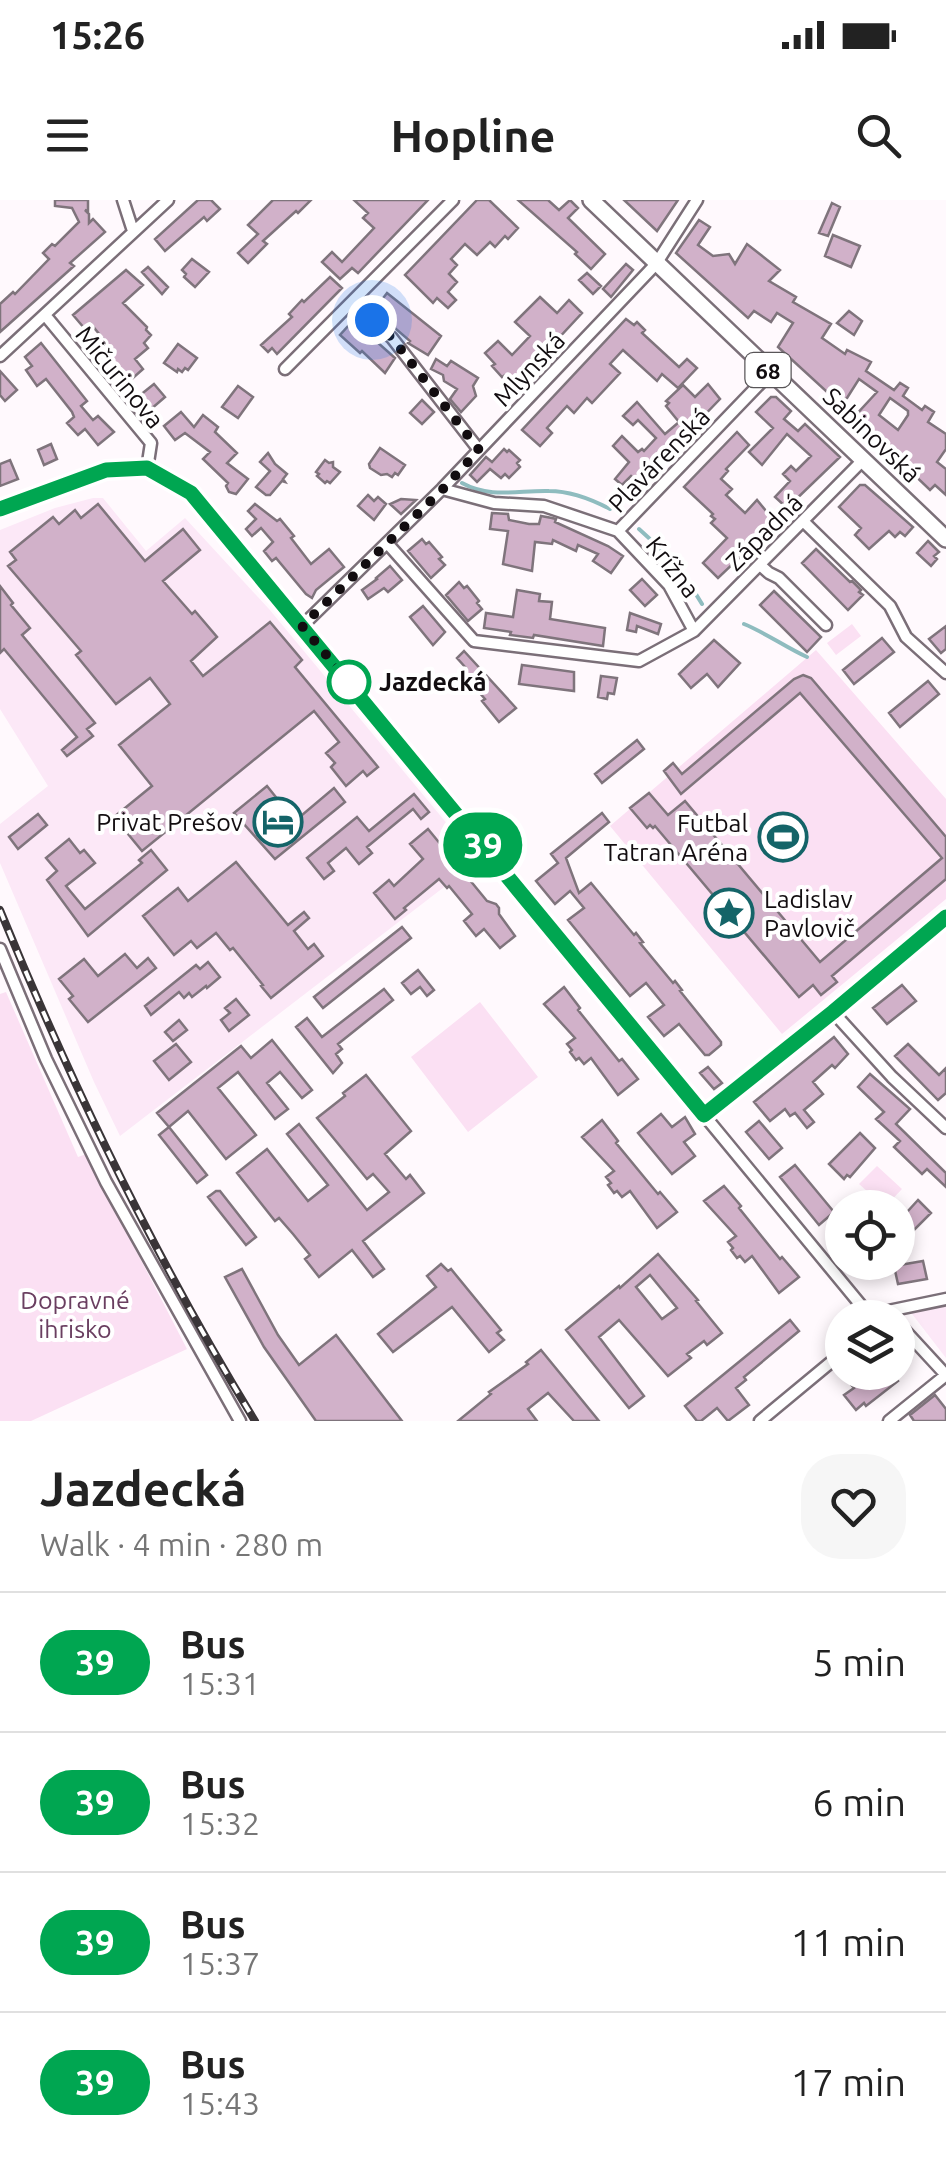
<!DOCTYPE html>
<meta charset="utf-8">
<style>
:root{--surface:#fff;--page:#f6f6f6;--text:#222;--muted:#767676;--line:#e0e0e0}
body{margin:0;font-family:Ubuntu,sans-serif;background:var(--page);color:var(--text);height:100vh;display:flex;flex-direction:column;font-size:38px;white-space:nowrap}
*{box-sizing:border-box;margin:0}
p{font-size:32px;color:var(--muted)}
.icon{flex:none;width:55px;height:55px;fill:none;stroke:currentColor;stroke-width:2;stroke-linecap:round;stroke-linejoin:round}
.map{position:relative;height:1221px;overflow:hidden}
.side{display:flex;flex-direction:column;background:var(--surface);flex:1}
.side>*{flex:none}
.badge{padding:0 20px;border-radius:32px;font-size:35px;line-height:65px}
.tools{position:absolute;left:825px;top:990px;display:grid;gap:20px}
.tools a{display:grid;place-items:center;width:90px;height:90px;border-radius:50%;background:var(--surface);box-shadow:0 5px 15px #0003;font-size:50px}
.you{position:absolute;width:50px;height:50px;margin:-25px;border:8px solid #fff;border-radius:50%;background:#1a73e8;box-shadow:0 0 0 15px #1a73e833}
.map>.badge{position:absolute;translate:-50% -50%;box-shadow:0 0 0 5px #fff}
.round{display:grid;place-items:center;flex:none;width:105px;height:105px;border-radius:40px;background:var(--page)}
.head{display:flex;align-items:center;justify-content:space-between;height:170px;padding:0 40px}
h1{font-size:48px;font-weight:700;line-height:75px}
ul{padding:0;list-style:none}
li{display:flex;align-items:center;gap:30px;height:140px;padding:0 40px;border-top:2px solid var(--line)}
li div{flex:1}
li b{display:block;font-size:38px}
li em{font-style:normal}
li .badge{min-width:110px;font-weight:700;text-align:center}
.status{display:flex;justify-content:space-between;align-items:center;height:70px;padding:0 50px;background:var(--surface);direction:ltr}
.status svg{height:28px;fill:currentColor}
header{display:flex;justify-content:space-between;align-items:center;height:130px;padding:0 40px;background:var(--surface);font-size:45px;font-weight:700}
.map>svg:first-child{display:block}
</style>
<div class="status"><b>15:26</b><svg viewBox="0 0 49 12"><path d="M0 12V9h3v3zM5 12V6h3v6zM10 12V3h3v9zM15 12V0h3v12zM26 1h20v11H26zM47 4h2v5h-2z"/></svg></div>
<header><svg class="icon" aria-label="menu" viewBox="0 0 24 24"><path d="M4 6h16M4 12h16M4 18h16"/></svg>Hopline<svg class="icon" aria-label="search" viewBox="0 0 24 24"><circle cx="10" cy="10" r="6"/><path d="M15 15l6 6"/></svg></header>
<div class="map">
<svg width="946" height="1221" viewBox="0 0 946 1221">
<rect width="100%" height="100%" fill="#fff9fd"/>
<path fill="#fce8f7" d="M93 298H103L146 351 185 318 269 409 478 661 120 936 94 882 0 663V624L48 586 0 509V330L55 308Z
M946 1102V1158L909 1110Z"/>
<path fill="#fbe0f3" d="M852 424 861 436 836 455 827 443Z
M816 450 946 599V699L782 834 610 626Z
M6 792 78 957 89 953 128 1035 187 1149 31 1221H0V794Z
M480 802 538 877 468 932 411 857Z
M877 966 902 989 885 1007 859 984Z"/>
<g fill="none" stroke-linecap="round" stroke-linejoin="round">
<path stroke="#8fbcbf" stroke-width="4" d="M462 283C491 299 519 290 549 291 571 291 591 299 610 309
M639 329C664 351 685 375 702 404
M744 424C766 433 785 447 807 457"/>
</g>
<path fill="#d1b1c9" stroke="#7f747c" stroke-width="2.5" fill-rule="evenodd" d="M55 0H88V11L85 10 89 14V23L93 19 105 32 70 63 74 66 0 132V104L13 92 15 94 49 59 43 53 52 44 55 46 79 22 72 8 55 6Z
M198 0H211L220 9 207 21 204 17 165 51 155 39Z
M273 0H311L298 13 296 11 263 41 267 44 248 63 238 53 258 34 248 25Z
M354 0H428L358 73 352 68 340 79 322 62 332 52 342 62 374 28 363 18 368 13Z
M477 0H489L518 28 508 39 505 36 495 47 490 42 477 55 465 44 451 59 457 65 449 74 457 82 448 92 456 100 448 108 437 98 433 103 405 75Z
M518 0H548L559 10 570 0 578 8 568 18 605 54 591 69 575 54 577 52Z
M624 0H678L657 31Z
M832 3 840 7 828 36 819 33Z
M699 20 710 27 698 45 713 56 729 54 735 64 747 44 780 70 769 81 796 97 793 102 831 124 822 138 845 154 847 150 871 162 866 171 894 190 900 183 908 188 903 196 922 210 925 206 934 212 928 222 946 234V249L937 262 946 269V295L935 285 930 290 854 217 877 192 859 179 847 198 839 203 778 147 793 123 777 113 771 122 754 111 748 118 676 53ZM890 198 908 211V215L898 230 879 215Z
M833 35 860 46 851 67 825 56Z
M192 59 209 72 195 87 184 77 186 74 182 70Z
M626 64 633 70 611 97 603 89Z
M148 67 168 87 162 94 142 72Z
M126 70 143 85 123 103 147 127 146 130 151 135 144 143 148 148 135 159 143 169 133 178 130 174 125 179 101 149 107 145 104 140 91 124 85 129 73 115Z
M587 73 601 86 593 94 579 80Z
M330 77 342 88 277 154 272 148 268 152 261 145 292 117 289 114 302 100 304 102Z
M387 93 441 136 428 155 408 143 410 141 374 110Z
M540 97 557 113 569 100 582 113 515 185 505 175 502 177 492 166 495 164 485 153 498 141 512 155 530 136 515 122Z
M849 111 862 121 854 135 837 123Z
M626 119 634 125 637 122 645 130 642 133 679 167 687 159 697 168 678 188 662 174 657 181 623 150 610 164 620 173 592 203 587 198 574 213 567 206 547 228 552 233 540 246 522 230Z
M350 124 355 128 358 125 395 158 385 173 362 151 360 153 340 135Z
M41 143 87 201 81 206 93 220 98 216 114 232 98 245 85 229 78 235 67 223 74 217 72 212 46 179 37 186 26 170 32 166 25 157Z
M178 144 197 158 188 170 185 168 182 172 178 169 177 172 164 163Z
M436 159 447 166 451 161 478 178 473 186 476 196 461 212 450 199 457 189 444 181 443 175 431 169Z
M0 171 17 190 5 201 0 195Z
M154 184 165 197 150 210 139 196Z
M708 184 720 199 696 224V229H690L675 245 679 249 674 255 669 251 638 283 631 276 622 285 615 279 629 262 613 246 622 236 638 252 642 249 644 251 656 238 638 220 633 225 623 216 637 202 665 234 679 222 666 206 669 203 666 201 683 185 695 197Z
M238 186 253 197 238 218 222 207Z
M771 197H776L791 211 784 219 798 231 805 224 840 257 787 308 775 297 790 281 783 274 791 266 796 271 811 256 787 234 762 265 749 252 773 228 756 212Z
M422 200 434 212 422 224 410 213Z
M181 212 194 227 203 215 218 227 215 232 237 253 227 263 248 279 236 294 229 292 226 286 228 283 203 259 210 252 185 233 175 240 164 226Z
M737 232 749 245 726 269 728 271 721 279 732 289 726 295 745 313 757 300 776 323 718 378 703 363 727 338 711 323 715 319 711 316 713 314 684 287Z
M51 244 57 259 44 265 38 250Z
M380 248 405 265 398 275 395 273 392 277 387 274 381 275 370 268 369 264Z
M504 249 507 252 509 250 520 260 517 263 520 267 509 278 505 274 501 278 490 269 477 282 470 275 486 257 492 262Z
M268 253 275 264 287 274 283 279 285 282 282 281 270 295H266L256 287 270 271 260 262Z
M10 260 18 279 0 286V264Z
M325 260 329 263 333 262V267L340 272 330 283 327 281 325 283 317 276 319 274 316 272Z
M860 285H865L913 327 905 336 900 332 895 337 889 331 869 349 855 335 861 328 839 307Z
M368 295 374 301 378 297 386 304 374 320 358 306Z
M401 299 416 300 401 314 390 304Z
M98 304 145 361 183 329 200 350 163 381 192 414 195 411 217 437 191 461 203 476 270 422 302 460 295 467 378 567 367 576 363 571 346 586 331 567 335 563 326 553 339 542 314 511 142 651 114 617 152 586 119 545 170 504 150 478 116 504 76 455 81 451 8 366 16 360 10 352 53 317 59 324 75 310 81 318Z
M255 304 277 321 280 319 294 336 291 338 311 364 329 349 344 367 316 390 312 398 306 394 276 358 272 361 264 351 273 342 261 328 252 336 246 329 256 319 248 311Z
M492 313 508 314 509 320 529 324H539L541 316 552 318 556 319 555 322 608 346 623 356 611 373 593 361 598 354 578 345 576 351 553 340 552 344 535 342 532 371 503 364 508 331 490 329Z
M422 339 426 344 429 342 442 357 439 359 445 365 431 378 408 351Z
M928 341 939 352 934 356 937 359 931 366 917 353Z
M816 349 850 382 852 381 861 390 859 392 863 395 848 410 802 363Z
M390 366 402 380 388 392 384 388 368 399 362 390 377 379 376 378Z
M642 379 657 395 645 406 630 390Z
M459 382 464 388 467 386 479 401 477 403 482 409 468 421 446 395Z
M0 386 13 403 11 405 30 428 22 435 95 523 87 529 93 536 67 556 62 550 77 537 4 449 0 453Z
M517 390 540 394 539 401 552 402 550 419 605 428 603 446 534 435 533 438 510 435 511 432 484 428 486 413 513 417Z
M774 391 821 437 807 452 760 405Z
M423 406 445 432 433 445 410 417Z
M630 413 661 424 658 434 637 426 636 432 627 430Z
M946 426V449L941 453 929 439Z
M882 438 894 452 854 484 843 470Z
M714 440 740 463 718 487 707 474 691 488 679 474Z
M464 451 516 508 499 522 482 501 485 499 461 472 466 468 457 458Z
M522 465 574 472V491L519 484Z
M803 475 811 478 946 637V679L832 776 837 782 821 795 813 785 799 797 655 626 653 628 650 625 647 628 630 608 649 593 668 615 685 601 820 762 942 658 800 493 681 594 664 571 673 563 682 574 794 479Z
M601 476 617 478 614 494 608 493 607 499 598 497Z
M928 481 939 494 900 527 889 513Z
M637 540 644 549 602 583 595 574Z
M267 586 295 621 334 588 345 602 275 659 234 613Z
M414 594 429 612 421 619 413 609 367 647 372 653 359 664 346 648 328 663 334 671 324 679 307 658 357 617 369 631Z
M602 613 609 622 566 658 579 693 591 683 634 735 636 733 643 742 640 743 673 783 675 781 682 790 680 791 721 842V845L709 855H705L679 824 664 836 648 817 664 805 646 783 630 796 568 720 584 708 570 691 555 704 536 681 558 663 551 654Z
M38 614 47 625 18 649 9 637Z
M428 629 487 701 496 704 499 708V714L515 736 500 748 484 729 476 736 464 721 472 714 449 686 447 688 439 679 404 708 406 710 395 719 374 693 389 680 394 686 423 659 410 644Z
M69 639 80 653 84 650 95 663 66 686 85 709 142 663 139 660 151 650 167 670 88 736 47 680 57 671 46 658Z
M236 662 288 725 304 712 309 718 294 731 308 749 314 744 323 756 271 798 261 786 263 785 233 748 230 750 216 733 197 748 191 741 174 755 143 716 178 688 188 701Z
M402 727 411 738 323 808 314 797Z
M125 754 137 768 148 758 156 768 88 822 69 799 73 796 59 779 84 759 98 776Z
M208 762 220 777 207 788 206 786 192 797 189 793 184 798 179 792 151 815 145 806 196 765 200 769Z
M418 770 434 790 427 796 420 787 411 794 402 783Z
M902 785 916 801 887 824 873 808Z
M564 787 580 808 578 810 590 825 619 861 622 859 638 879 618 895 591 858 584 864 579 858 576 860 570 852 572 850 567 844 575 838 544 804Z
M384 789 393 800 338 844 342 849 336 854 342 863 333 873 296 827 307 818 322 837Z
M236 799 249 815 229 831 221 820 230 813 225 808Z
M179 820 187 830 173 841 165 832Z
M834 837 848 854 835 868 832 865 813 882 823 894 804 910 814 922 807 928 795 913 790 916 785 909 770 921 754 902Z
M272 840 312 890 302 898 280 872 267 883 288 909 275 919 238 872 218 888 256 935 226 959 188 911 169 927 157 913 241 846 251 858Z
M176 844 191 862 169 880 154 861Z
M908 844 939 875 946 868V893L938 900 895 856Z
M708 867 722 883 714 889 700 873Z
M870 874 910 909 896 924 946 973V987L927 969 922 974 894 947 900 941 876 919 884 912 858 887Z
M366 875 411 931 385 954 406 979 410 975 424 993 363 1041 384 1069 373 1077 352 1050 319 1077 305 1059 310 1055 293 1034 279 1018 275 1021 237 973 267 949 308 1001 328 985 287 934 299 924 367 1010 389 992 373 974 367 979 317 918 345 896 343 893Z
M661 914 672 927 685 917 695 934 684 942 695 956 672 974 638 933Z
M602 920 618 941 616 943 658 994 660 992 677 1012 657 1028 630 991 622 997 617 991 614 993 608 985 611 983 606 977 614 971 582 937Z
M759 921 782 948 769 959 746 932Z
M169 927 207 975 197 983 159 935Z
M860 933 875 948 850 977 847 975 844 979 829 964Z
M795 965 834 1012 819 1025 780 977Z
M724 986 741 1006 739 1008 751 1023 780 1059 782 1057 799 1077 779 1093 752 1056 745 1062 740 1056 737 1058 731 1050 733 1048 728 1042 736 1036 704 1001Z
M216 991H220L256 1037 246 1045 208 997Z
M918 1000 931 1013 910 1034 898 1022Z
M658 1054 698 1100 696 1101 722 1133 707 1145 704 1141 687 1154 691 1158 668 1176 619 1120 599 1137 644 1196 629 1208 566 1130 619 1086 620 1088ZM650 1075 677 1108 662 1119 636 1087Z
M923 1061 927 1079 898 1084 894 1066Z
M441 1064 448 1071 451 1069 501 1130 497 1133 504 1140 489 1152 452 1107 393 1152 378 1134 436 1087 427 1076Z
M242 1069 278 1135 299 1165 336 1135 402 1221H316L264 1147 225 1077Z
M790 1120 799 1131 744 1177 746 1180 736 1188 749 1205 728 1221 717 1208 701 1221H697L685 1206Z
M541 1150 599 1221H574L548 1193 528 1209 537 1221H458L491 1194 489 1192 528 1164 526 1162Z
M860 1172H892L898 1181 866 1206 864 1203 856 1210 844 1195 854 1188 848 1181Z
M935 1195 946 1209V1221H914L910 1215Z"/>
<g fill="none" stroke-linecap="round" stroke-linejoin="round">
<g stroke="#7b6f78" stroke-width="15">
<path id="street" d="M123 0 133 31
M352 102 392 138 479 250
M45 115 151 243 147 269
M0 156 168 0
M285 169 453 0
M147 269 191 293 869 1115 946 1099
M442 289 494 303 544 306 618 331 669 385 694 431
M0 309 105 270 147 269
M803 321 890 406 906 437 946 473
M618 331 770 173
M387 343 474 441 639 461 694 431 862 261
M760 365 769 373 779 378 826 425
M302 426 442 289 656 64 697 0
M0 749 46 859 106 982 240 1221
M833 812 892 877 946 928
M704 915 833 812 946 717
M898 1123 946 1175
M760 1221 842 1153
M889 1221 946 1175"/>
</g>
<g stroke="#7b6f78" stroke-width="20">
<path id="primary" d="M591 0 946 339"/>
</g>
<use href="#street" stroke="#fff" stroke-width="10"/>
<use href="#primary" stroke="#fff" stroke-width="15"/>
<g stroke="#3a3538" stroke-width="8">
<path id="rail" d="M0 710C72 886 156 1059 255 1221"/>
</g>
<use href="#rail" stroke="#fff" stroke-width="4" stroke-dasharray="11" stroke-linecap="butt"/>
</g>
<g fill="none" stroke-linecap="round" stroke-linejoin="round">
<g stroke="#fff" stroke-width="22">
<path id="line" d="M0 309 106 270 147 268 191 293 704 915 833 812 946 717"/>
</g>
<use href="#line" stroke="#00a651" stroke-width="15"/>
<path stroke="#120d10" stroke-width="10" stroke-dasharray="0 18" d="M349 482 302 426 442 290 479 250 392 138 372 120"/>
</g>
<defs>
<g id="hotel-ring" transform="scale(2.5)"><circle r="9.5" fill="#fff" stroke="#146468" stroke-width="1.5"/><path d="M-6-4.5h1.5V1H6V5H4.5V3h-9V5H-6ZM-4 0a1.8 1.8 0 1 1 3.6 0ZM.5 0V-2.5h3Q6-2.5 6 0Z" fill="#146468"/></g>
<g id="stadium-ring" transform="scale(2.5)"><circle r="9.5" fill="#fff" stroke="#146468" stroke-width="1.5"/><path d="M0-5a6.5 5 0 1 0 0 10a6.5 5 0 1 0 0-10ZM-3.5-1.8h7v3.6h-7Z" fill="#146468"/></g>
<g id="sight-ring" transform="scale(2.5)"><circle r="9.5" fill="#fff" stroke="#146468" stroke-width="1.5"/><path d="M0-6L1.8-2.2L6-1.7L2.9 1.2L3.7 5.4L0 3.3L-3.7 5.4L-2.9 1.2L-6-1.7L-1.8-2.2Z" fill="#146468"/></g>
</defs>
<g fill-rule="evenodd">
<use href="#hotel-ring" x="278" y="622"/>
<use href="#stadium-ring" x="783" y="637"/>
<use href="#sight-ring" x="729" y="713"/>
</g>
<circle fill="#fff" stroke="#00a651" stroke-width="5" cx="349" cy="482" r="20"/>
<g text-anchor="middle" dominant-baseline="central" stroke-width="8" stroke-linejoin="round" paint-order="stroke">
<rect fill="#fff" stroke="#595658" stroke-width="2.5" x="745.5" y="153" width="45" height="34" rx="8"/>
<g font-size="22" font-weight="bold" fill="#120d10">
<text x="768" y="170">68</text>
</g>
<g font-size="25" fill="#120d10" stroke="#fff">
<text transform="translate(529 169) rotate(-47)">Mlynská</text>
<text transform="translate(120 177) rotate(51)">Mičurinova</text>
<text transform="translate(872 235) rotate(44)">Sabinovská</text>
<text transform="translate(659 260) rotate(-46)">Plavárenská</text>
<text transform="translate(764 332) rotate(-45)">Západná</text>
<text transform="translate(673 367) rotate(52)">Krížna</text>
</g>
<g font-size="25" font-weight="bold" fill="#120d10" stroke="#fff" text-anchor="start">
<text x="379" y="482">Jazdecká</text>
</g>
<g font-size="25" fill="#120d10" stroke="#fff" text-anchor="end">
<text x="243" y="622">Privat Prešov</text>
<text x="748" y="623">Futbal<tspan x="748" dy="29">Tatran Aréna</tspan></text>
<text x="764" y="699" text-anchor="start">Ladislav<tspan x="764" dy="29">Pavlovič</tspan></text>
</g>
<g font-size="25" fill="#6a3e60" stroke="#fff">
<text x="75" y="1100">Dopravné<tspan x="75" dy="29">ihrisko</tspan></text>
</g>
</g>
</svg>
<div class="tools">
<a><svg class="icon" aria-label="locate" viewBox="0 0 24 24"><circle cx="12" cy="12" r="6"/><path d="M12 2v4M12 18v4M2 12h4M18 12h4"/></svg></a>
<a><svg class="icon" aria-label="layers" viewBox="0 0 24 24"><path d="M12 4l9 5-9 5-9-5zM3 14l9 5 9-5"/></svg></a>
</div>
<div class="you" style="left:372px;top:120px"></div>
<b class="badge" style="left:483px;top:645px;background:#00a651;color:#fff">39</b>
</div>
<section class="side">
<div class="head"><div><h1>Jazdecká</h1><p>Walk · 4 min · 280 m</p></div><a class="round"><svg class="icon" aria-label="heart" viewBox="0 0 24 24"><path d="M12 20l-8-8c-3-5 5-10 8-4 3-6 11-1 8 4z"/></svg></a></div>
<ul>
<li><span class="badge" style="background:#00a651;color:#fff">39</span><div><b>Bus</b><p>15:31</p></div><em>5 min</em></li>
<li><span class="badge" style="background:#00a651;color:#fff">39</span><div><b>Bus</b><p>15:32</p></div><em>6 min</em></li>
<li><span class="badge" style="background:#00a651;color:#fff">39</span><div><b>Bus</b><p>15:37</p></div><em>11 min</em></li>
<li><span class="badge" style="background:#00a651;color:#fff">39</span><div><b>Bus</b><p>15:43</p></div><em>17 min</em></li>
</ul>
</section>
